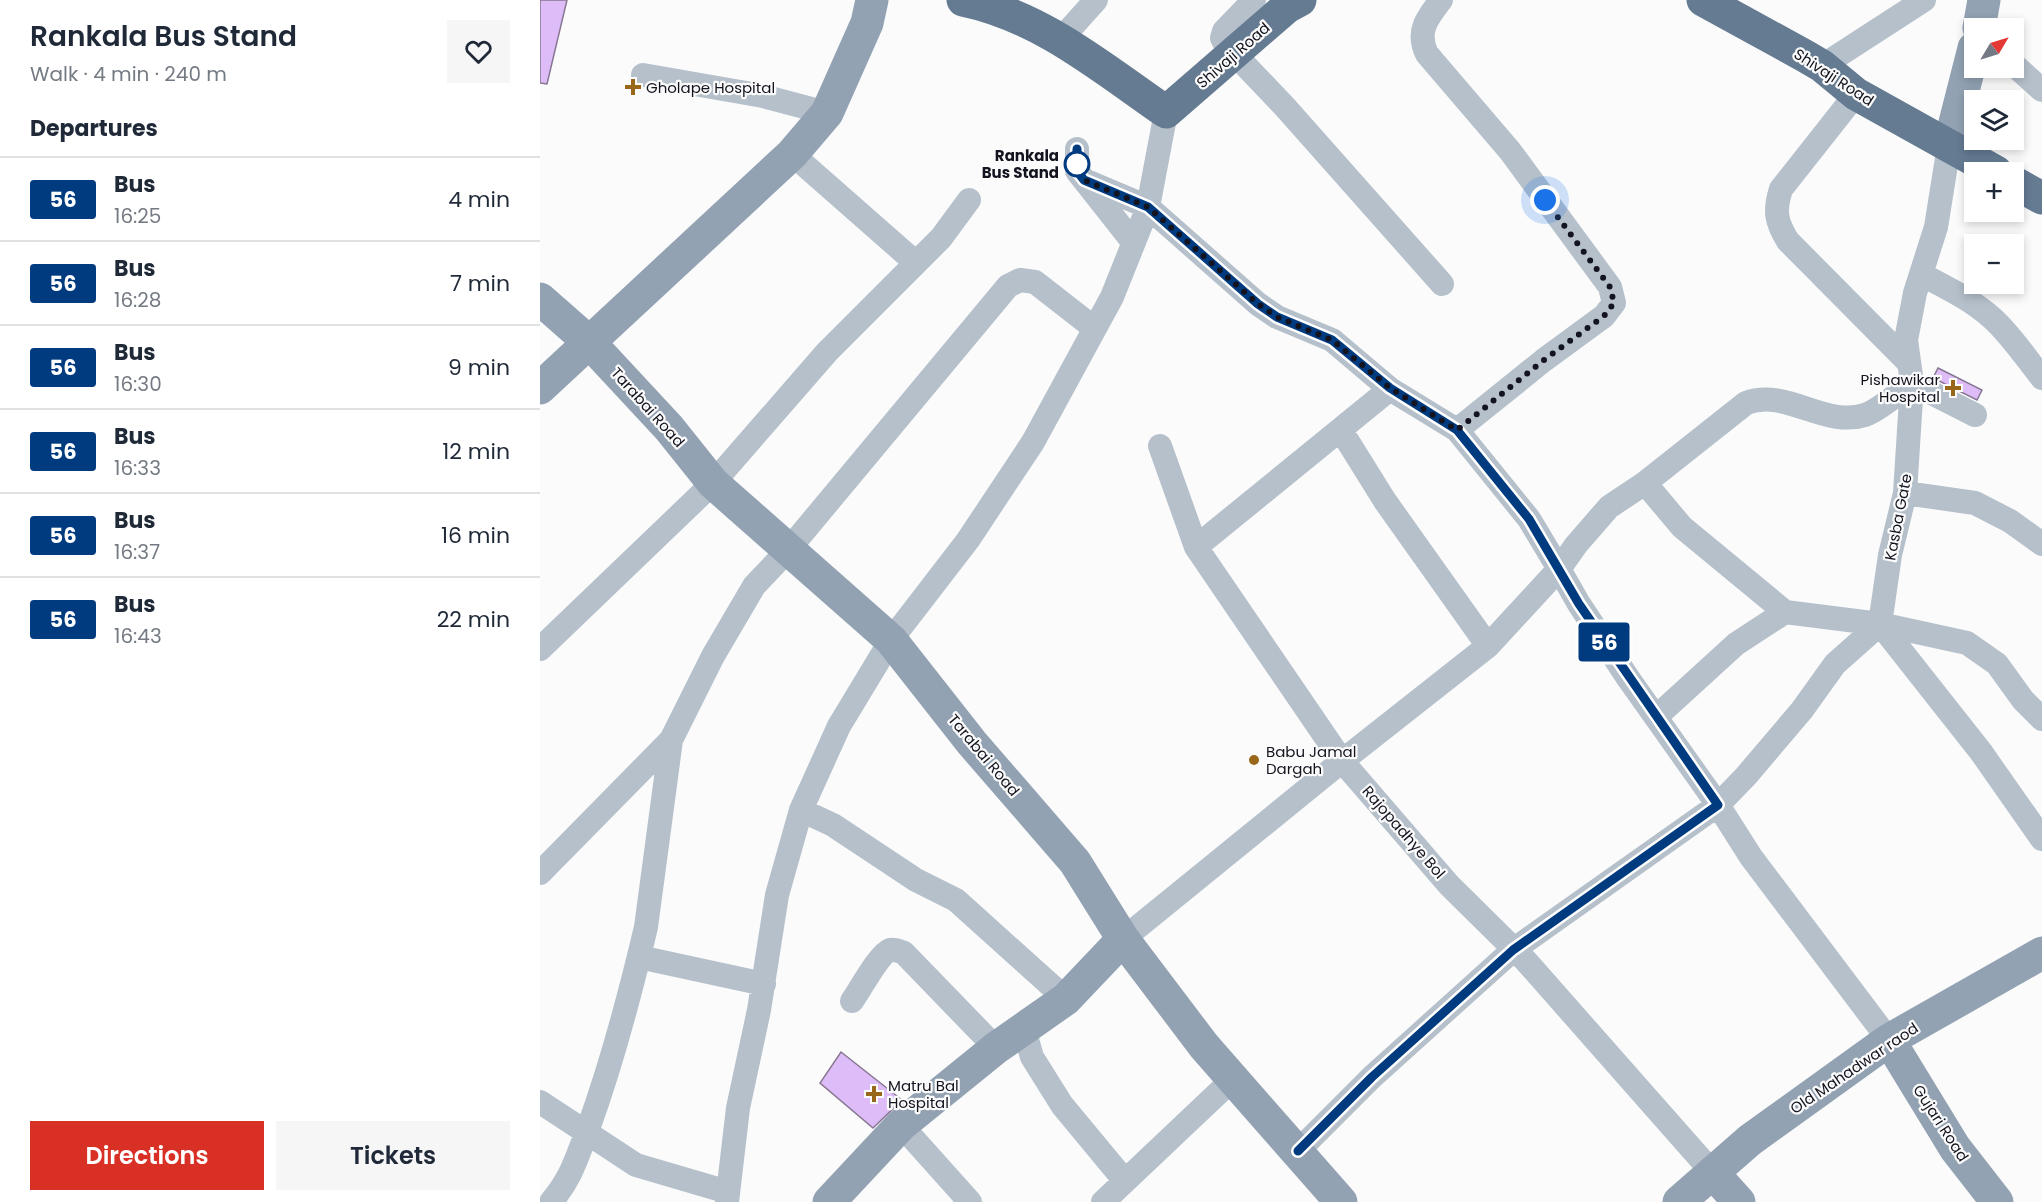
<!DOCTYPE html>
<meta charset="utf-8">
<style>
:root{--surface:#fff;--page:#f6f6f7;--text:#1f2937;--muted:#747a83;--line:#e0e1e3;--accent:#d93025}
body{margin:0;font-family:Poppins,sans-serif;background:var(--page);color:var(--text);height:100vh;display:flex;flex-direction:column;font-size:22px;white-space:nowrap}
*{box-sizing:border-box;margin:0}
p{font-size:20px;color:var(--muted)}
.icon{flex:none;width:33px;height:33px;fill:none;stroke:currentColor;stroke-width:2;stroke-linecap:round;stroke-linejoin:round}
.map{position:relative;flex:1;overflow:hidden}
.side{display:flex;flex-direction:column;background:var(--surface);width:540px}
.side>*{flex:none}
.badge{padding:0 12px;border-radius:4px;font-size:21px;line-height:39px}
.needle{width:39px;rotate:52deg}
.tools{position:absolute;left:1424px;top:18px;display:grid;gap:12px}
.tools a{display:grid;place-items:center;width:60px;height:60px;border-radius:0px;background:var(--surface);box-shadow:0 3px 9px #0003;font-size:30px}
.you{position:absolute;width:30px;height:30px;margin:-15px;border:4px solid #fff;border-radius:50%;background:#1a73e8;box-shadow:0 0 0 9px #1a73e833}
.map>.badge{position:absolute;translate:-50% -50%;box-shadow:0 0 0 3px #fff}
h2{padding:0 30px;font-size:22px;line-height:54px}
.round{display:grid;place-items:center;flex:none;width:63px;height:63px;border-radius:0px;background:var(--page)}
.headline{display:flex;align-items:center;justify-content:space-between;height:102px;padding:0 30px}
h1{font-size:28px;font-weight:600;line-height:45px}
.primary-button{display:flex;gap:12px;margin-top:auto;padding:12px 30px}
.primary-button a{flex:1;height:69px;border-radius:0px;background:var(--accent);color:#fff;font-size:24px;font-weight:600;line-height:69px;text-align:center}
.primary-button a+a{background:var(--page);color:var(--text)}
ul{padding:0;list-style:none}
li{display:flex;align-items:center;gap:18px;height:84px;padding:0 30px;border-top:2px solid var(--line)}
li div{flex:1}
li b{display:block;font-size:22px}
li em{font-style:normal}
li .badge{min-width:66px;font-weight:700;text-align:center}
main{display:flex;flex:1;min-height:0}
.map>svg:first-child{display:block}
</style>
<main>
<section class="side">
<div class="headline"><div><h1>Rankala Bus Stand</h1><p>Walk · 4 min · 240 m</p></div><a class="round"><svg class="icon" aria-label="heart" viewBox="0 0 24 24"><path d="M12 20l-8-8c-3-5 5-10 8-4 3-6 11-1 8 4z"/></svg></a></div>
<h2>Departures</h2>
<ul>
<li><span class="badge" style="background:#003b80;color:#fff">56</span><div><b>Bus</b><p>16:25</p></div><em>4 min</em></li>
<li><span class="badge" style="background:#003b80;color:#fff">56</span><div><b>Bus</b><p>16:28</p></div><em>7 min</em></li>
<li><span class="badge" style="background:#003b80;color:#fff">56</span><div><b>Bus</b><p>16:30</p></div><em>9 min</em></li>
<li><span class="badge" style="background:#003b80;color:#fff">56</span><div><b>Bus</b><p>16:33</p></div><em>12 min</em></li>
<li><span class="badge" style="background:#003b80;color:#fff">56</span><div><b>Bus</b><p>16:37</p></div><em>16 min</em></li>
<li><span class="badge" style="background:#003b80;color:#fff">56</span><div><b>Bus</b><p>16:43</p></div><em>22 min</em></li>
</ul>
<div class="primary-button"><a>Directions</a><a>Tickets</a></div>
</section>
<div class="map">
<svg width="1502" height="1202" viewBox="0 0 1502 1202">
<rect width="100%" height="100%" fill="#fbfbfb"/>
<path fill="#debcf7" stroke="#877792" stroke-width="1.5" d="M0 0H27L7 84 0 83Z
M1398 368 1442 390 1437 400 1393 378Z
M301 1052 362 1100 333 1128 280 1083Z"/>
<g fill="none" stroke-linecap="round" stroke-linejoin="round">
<path stroke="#b5c0cb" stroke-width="24" d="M714 0 684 31 682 38 685 44 745 107 902 284
M901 0C887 18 876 32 887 54L970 151 1070 287 1074 303 1064 316 1004 360 917 430
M521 39 556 0
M1473 64 1502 90
M1282 66 1384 0
M103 75 223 96 287 113
M1316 94 1241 189C1234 211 1236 222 1248 241L1369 363
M1409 146 1396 227 1375 293 1366 340 1372 383 1365 493 1350 555 1340 624 1441 752 1502 839
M537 149V171L593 242
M252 154 376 263
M544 180 608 207 718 304 737 317 792 340 850 389 917 430 989 519 1019 569 1036 545 1069 507 1105 483 1206 403C1247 388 1284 428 1325 415 1341 409 1358 393 1372 383L1435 415
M1381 274C1405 287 1431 299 1452 318 1471 335 1486 358 1502 378
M807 440 845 501 948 646
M620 446 656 547 802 761 909 885 986 961 1173 1173
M1105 483 1142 527 1245 612 1340 624 1427 643 1457 664 1483 700 1502 719
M1365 493 1435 503 1470 521 1502 544
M656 547 850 389
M0 649 173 483 287 352 401 238 429 200
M1116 717 1196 644 1245 612
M261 810 293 825 376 880 416 900 526 999
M0 873 131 740 173 656 214 586 249 549 468 286 480 280 495 282 554 328
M583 939 802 761 948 646 1019 569 1039 604 1088 678 1178 805 1211 857 1349 1040
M99 957 224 984
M312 1001C320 990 339 954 350 950 355 949 359 951 364 953L456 1048
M484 1029 492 1057 522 1105 585 1181
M0 1102 96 1165 188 1192
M361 1125 430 1202
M758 1151 832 1077 973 950 1178 805 1206 776 1262 710 1295 664 1340 624
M11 1202C32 1177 36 1159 48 1129 72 1063 90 995 106 927L131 740
M187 1202 198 1108 219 1010 237 895 261 810 299 726 351 640 428 540 493 442 572 297 608 207 626 112
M563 1202 694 1078"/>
<path stroke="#92a2b3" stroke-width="33" d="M1439 28 1444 0
M1409 146 1434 48
M0 299 50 343 129 428 173 483 351 640 432 743 535 862 583 939 664 1046 801 1202
M0 388 252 154 287 113 327 23 332 0
M1349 1040 1415 1148 1457 1202
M1173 1173 1199 1202
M289 1202 361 1125 456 1048 526 999 583 939
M1139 1202 1210 1140 1349 1040 1502 953"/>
<path stroke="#647b92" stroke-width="33" d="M423 0C501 16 562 68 626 112L747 7 760 0
M1163 0 1265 56 1282 66 1316 94 1456 172
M1473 182 1502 198"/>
</g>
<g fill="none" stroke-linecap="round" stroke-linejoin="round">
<g stroke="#fff" stroke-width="14">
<path id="line" d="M537 149V171L544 180 608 207 718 304 737 317 792 340 850 388 917 430 989 519 1039 604 1178 805 973 950 832 1077 758 1151"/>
</g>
<use href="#line" stroke="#003b80" stroke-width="9"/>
<path stroke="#13141f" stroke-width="6" stroke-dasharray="0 10.8" d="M537 164V171L544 180 608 207 718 304 737 317 792 340 850 388 917 430 1004 360 1064 316 1074 303 1070 287 1005 200"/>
</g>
<g fill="#98671a" stroke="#fbfbfb" stroke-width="2">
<path d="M90 78h6v6h6v6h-6v6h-6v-6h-6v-6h6z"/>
<path d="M1410 379h6v6h6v6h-6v6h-6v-6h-6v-6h6z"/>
<circle cx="714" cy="760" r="6"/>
<path d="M331 1085h6v6h6v6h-6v6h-6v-6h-6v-6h6z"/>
</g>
<circle fill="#fff" stroke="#003b80" stroke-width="3" cx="537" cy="164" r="12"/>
<g text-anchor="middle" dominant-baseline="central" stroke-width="4.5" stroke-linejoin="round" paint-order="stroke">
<g font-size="15" fill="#13141f" stroke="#fbfbfb">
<text transform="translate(693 55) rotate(-41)">Shivaji Road</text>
<text transform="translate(1294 77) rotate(33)">Shivaji Road</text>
<text transform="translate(108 407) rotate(48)">Tarabai Road</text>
<text transform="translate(1358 517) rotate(-79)">Kasba Gate</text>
<text transform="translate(444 755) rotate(50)">Tarabai Road</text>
<text transform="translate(864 832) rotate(49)">Rajopadhye Bol</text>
<text transform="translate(1314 1068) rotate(-34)">Old Mahadwar raod</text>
<text transform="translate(1401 1123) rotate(57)">Gujari Road</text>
</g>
<g font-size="15" fill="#13141f" stroke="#fbfbfb" text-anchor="start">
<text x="106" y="87">Gholape Hospital</text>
<text x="1400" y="379" text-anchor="end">Pishawikar<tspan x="1400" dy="17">Hospital</tspan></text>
<text x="726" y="751">Babu Jamal<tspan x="726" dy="17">Dargah</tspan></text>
<text x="348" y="1085">Matru Bal<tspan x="348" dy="17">Hospital</tspan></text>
</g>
<g font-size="15" font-weight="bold" fill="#13141f" stroke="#fbfbfb" text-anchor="end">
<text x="519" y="155">Rankala<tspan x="519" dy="17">Bus Stand</tspan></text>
</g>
</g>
</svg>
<div class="tools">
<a><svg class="needle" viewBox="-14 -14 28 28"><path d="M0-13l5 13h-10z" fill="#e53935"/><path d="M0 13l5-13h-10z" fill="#747a83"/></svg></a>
<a><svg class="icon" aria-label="layers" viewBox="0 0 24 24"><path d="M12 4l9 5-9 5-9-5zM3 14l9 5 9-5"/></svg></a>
<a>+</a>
<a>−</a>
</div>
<div class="you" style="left:1005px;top:200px"></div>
<b class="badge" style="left:1064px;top:642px;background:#003b80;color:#fff">56</b>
</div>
</main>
